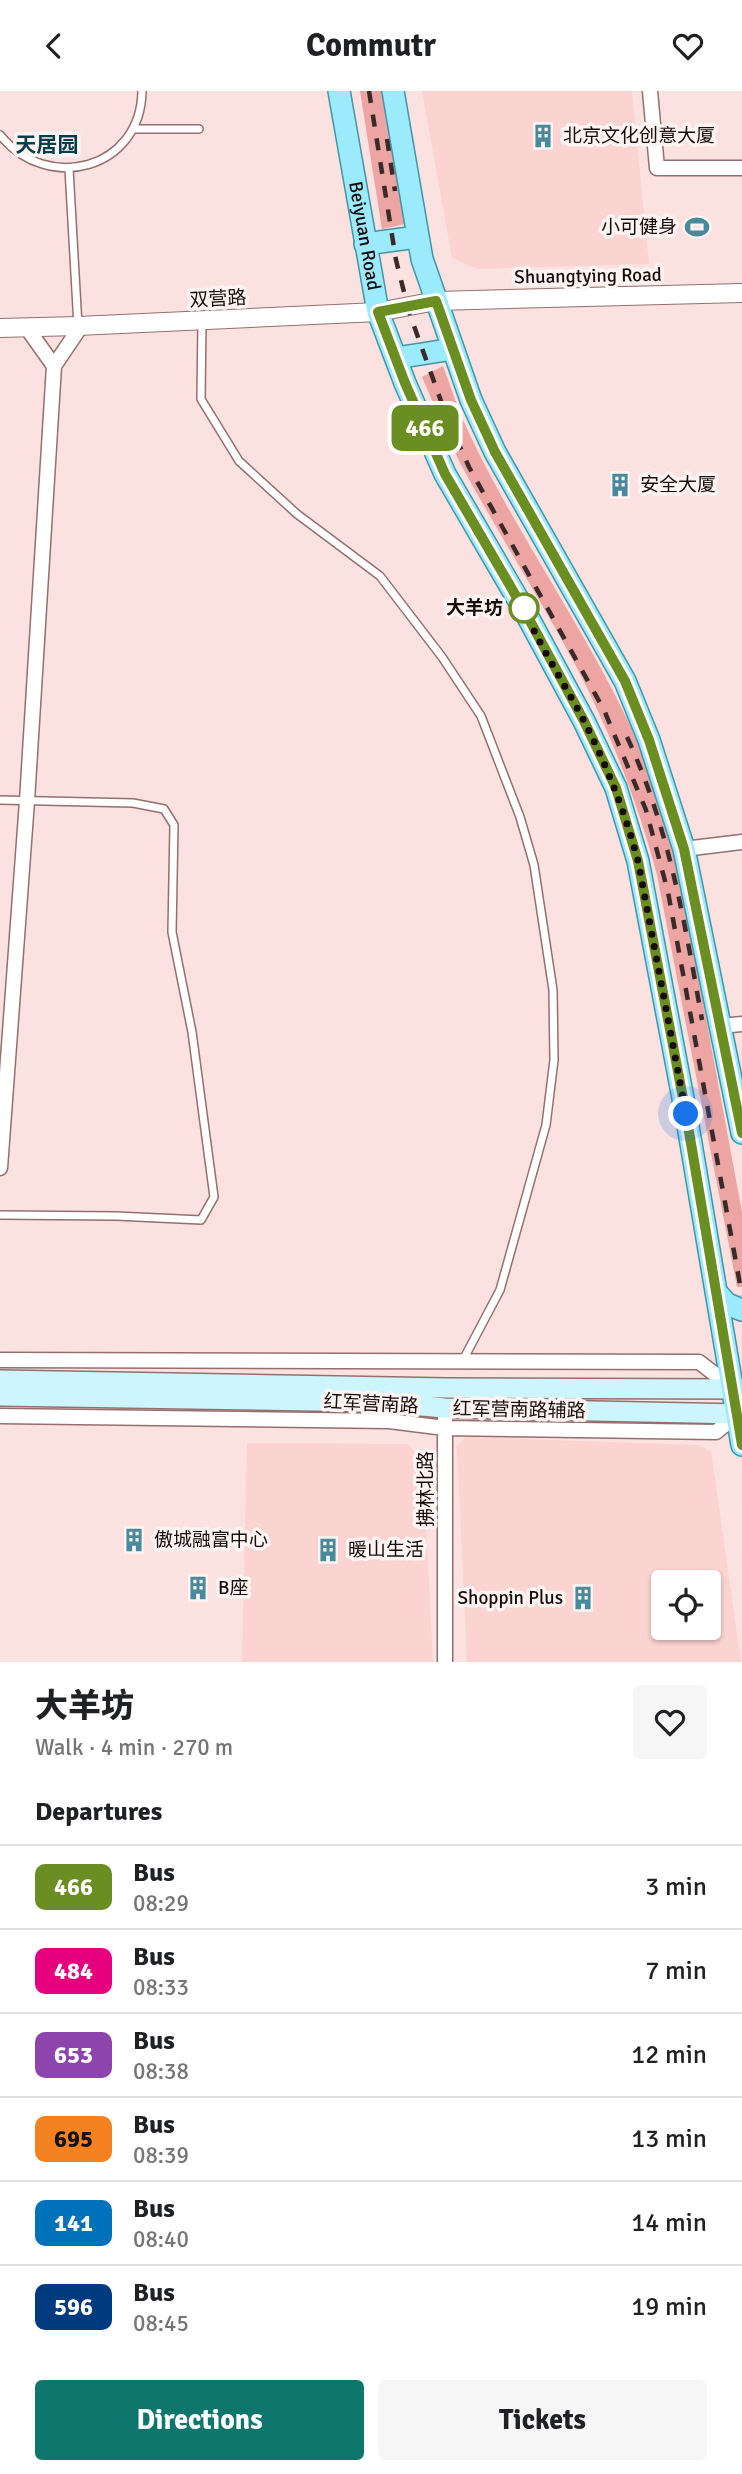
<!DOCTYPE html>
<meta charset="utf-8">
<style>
:root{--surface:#fff;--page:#f6f6f6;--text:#202124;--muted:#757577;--line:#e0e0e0;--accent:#0f766e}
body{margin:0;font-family:Signika,"Noto Sans SC",sans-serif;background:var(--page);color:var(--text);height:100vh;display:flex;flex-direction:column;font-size:26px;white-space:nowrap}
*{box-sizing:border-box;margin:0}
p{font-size:23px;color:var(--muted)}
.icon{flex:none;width:38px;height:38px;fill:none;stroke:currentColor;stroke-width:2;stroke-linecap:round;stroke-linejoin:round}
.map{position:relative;height:1571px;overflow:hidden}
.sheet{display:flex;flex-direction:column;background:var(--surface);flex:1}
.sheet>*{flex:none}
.badge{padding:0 14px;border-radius:10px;font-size:24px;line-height:46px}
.controls{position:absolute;left:651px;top:1479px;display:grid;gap:14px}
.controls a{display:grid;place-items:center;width:70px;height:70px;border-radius:7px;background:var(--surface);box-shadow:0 2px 5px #0004;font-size:35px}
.you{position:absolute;width:35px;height:35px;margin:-18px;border:5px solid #fff;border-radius:50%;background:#1a73e8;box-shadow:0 0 0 10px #1a73e833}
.map>.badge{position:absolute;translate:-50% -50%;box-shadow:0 0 0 4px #fff}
h2{padding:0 35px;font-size:26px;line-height:63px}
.round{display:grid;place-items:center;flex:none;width:74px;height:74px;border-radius:7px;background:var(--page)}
.summary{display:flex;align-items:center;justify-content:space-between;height:119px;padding:0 35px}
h1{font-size:33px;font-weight:800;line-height:52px}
.button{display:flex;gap:14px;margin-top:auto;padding:14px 35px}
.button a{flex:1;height:80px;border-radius:7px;background:var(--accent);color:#fff;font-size:28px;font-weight:800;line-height:80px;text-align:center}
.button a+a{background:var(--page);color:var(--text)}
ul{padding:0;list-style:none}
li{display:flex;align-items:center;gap:21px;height:84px;padding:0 35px;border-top:2px solid var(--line)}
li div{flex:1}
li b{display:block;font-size:26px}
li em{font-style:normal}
li .badge{min-width:77px;font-weight:700;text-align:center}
header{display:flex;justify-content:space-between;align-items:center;height:91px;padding:0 35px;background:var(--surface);font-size:32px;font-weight:800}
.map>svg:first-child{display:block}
</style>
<header><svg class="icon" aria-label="back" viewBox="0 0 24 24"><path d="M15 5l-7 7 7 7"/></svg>Commutr<svg class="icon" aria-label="heart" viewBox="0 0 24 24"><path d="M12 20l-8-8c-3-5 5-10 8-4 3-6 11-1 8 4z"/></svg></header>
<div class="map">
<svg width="742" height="1571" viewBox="0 0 742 1571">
<rect width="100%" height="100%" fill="#fbe2e1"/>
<path fill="#fbd3d1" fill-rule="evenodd" d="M422 0H632L649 173 477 178 452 167Z
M465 1346 697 1354 711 1360 741 1571H467L457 1355ZM663 1491H709V1536H663Z
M247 1352 408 1353 423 1370 433 1571H242Z"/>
<path fill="#eca5a2" d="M360 0H383L405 133 382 138Z
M443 275C451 296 458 319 468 340 515 440 580 530 628 630 651 678 666 730 679 782L742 1121V1196H737L657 784C638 712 611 643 577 577 542 511 502 448 466 383 449 352 436 318 422 286Z"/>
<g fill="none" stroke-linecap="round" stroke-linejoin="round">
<g stroke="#946f6d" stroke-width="10">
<path id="service" d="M133 38H199
M0 44C48 103 141 78 142 0
M69 78 78 235
M202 230 201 308 239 370 297 423 380 485 442 566 481 625 520 726 534 774 553 899 554 969 546 1034 500 1199 462 1271
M0 709 133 712 164 718 174 734 172 841 192 941 214 1106 201 1129 116 1125 0 1124"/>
</g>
<g stroke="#946f6d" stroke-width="17">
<path id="minor" d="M650 0 657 77H742
M27 237 54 275
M684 758 742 751
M721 935 742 933
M0 1077 27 710 54 275 81 235
M0 1269 699 1271 733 1297
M0 1325 389 1330 445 1337 716 1341 738 1323
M445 1327V1571"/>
</g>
<g stroke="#946f6d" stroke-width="20">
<path id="tertiary" d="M0 237 78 235 378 221 436 210 742 202"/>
</g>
<g stroke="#946f6d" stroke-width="22">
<path id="secondary" d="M0 1289 448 1297 742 1298
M0 1305 378 1311 444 1317 742 1323"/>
</g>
<g stroke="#4294a7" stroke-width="24">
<g id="primary">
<path id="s1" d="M339 0 378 221 405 292 445 383 523 517 584 630 616 697 638 770 686 1023 742 1354"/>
<path d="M393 0 422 168 471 309 495 361 625 590 649 649 684 758 742 1042"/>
<path d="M365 153 417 146"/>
<path d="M396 267 453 258"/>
<path d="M717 1202 727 1213 742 1219"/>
</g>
</g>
<use href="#service" stroke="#fff" stroke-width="7"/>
<use href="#minor" stroke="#fff" stroke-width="14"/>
<use href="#tertiary" stroke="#fff" stroke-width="18"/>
<use href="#secondary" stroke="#cdf5fe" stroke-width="19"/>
<use href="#primary" stroke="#9bebfd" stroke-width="21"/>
<path stroke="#3a2b2a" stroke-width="4.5" stroke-dasharray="12 12" stroke-linecap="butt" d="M369 0 396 169 409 221 446 324 469 376 604 619 646 719 668 801 742 1204
M387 48 395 100
M627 646C669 736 685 833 702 929"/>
</g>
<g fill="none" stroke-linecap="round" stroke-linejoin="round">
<g stroke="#fff" stroke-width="16">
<path id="line" d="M742 1042 684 758 649 649 625 590 495 361 471 309 436 210 378 221 405 292 445 383 523 517 584 630 616 697 638 770 686 1023 742 1354"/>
</g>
<use href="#line" stroke="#6b8e23" stroke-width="10"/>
<path stroke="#180b0a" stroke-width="7" stroke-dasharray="0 12.6" d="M524 517C538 553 565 593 584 630 607 675 625 721 638 770L686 1023"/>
</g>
<defs>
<g id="building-bare" transform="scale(1.89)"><path d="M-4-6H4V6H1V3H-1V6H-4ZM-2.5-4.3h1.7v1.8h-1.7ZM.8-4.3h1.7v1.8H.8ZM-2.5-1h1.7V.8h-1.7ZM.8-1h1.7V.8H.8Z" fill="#488a9b" stroke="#fcf4f3" stroke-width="2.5" paint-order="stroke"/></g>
<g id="stadium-bare" transform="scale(1.89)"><path d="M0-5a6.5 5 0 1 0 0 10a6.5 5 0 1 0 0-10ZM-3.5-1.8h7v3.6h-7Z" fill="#488a9b" stroke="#fcf4f3" stroke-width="2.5" paint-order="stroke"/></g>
</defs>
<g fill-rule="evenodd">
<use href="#building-bare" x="543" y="45"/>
<use href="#stadium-bare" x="697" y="136"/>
<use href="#building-bare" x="620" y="394"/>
<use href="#building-bare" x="134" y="1449"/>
<use href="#building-bare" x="328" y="1459"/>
<use href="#building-bare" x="198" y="1497"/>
<use href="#building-bare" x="583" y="1507"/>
</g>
<circle fill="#fff" stroke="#6b8e23" stroke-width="3.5" cx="524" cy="517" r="14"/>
<g text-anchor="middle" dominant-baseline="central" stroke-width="7" stroke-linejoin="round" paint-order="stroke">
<g font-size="19" fill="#180b0a" stroke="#fcf4f3" text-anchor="start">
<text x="563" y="45">北京文化创意大厦</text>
<text x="677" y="136" text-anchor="end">小可健身</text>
<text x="640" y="394">安全大厦</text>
<text x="154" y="1449">傲城融富中心</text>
<text x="348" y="1459">暖山生活</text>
<text x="218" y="1497">B座</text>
<text x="563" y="1507" text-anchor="end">Shoppin Plus</text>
</g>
<g font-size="19" fill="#180b0a" stroke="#fcf4f3">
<text stroke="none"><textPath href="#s1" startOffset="147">Beiyuan Road</textPath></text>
<text transform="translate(588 185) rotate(-1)">Shuangtying Road</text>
<text transform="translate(218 208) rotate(-3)">双营路</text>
<text transform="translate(371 1313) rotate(3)">红军营南路</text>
<text transform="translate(519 1319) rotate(1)">红军营南路辅路</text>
<text transform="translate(426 1398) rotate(-90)">拂林北路</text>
</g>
<g font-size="19" font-weight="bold" fill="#180b0a" stroke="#fcf4f3" text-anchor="end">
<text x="503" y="517">大羊坊</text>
</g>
<g font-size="21" font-weight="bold" fill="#003e4a" stroke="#fcf4f3">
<text x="47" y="54">天居园</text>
</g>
</g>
</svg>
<div class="controls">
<a><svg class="icon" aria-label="locate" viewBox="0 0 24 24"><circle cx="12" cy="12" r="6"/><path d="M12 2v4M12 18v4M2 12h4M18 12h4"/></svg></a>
</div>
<div class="you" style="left:686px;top:1023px"></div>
<b class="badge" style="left:425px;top:337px;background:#6b8e23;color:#fff">466</b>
</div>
<section class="sheet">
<div class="summary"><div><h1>大羊坊</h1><p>Walk · 4 min · 270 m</p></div><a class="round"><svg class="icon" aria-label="heart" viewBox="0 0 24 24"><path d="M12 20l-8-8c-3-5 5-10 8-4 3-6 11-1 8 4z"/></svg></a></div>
<h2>Departures</h2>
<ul>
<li><span class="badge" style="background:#6b8e23;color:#fff">466</span><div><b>Bus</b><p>08:29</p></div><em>3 min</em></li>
<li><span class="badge" style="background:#e6007e;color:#fff">484</span><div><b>Bus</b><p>08:33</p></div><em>7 min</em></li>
<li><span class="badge" style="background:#8e44ad;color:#fff">653</span><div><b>Bus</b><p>08:38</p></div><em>12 min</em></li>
<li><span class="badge" style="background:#f58220;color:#111">695</span><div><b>Bus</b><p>08:39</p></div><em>13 min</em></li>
<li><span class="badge" style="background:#0072bc;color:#fff">141</span><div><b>Bus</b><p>08:40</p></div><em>14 min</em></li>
<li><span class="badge" style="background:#003b80;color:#fff">596</span><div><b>Bus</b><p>08:45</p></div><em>19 min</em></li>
</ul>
<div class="button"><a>Directions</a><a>Tickets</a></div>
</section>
